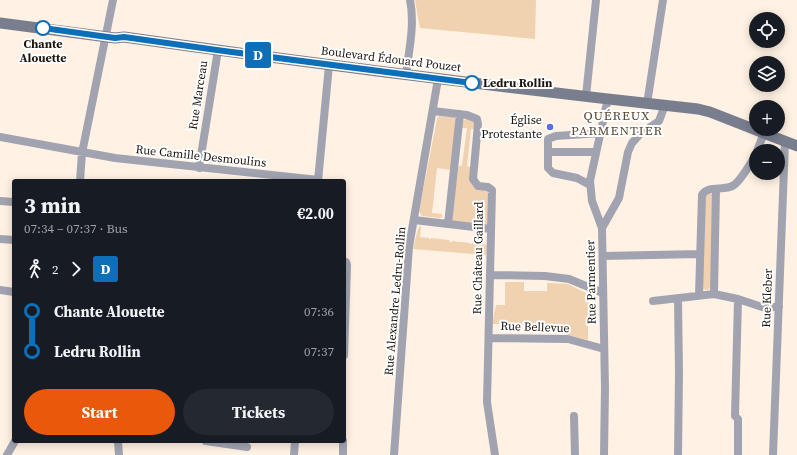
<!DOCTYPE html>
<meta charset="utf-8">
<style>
:root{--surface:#171b24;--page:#242831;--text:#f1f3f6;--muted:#9ea1a6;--accent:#ea580c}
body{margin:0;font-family:"Source Serif 4",serif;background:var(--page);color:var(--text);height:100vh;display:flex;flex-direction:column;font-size:15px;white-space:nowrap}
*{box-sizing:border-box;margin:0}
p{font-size:13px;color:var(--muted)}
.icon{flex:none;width:22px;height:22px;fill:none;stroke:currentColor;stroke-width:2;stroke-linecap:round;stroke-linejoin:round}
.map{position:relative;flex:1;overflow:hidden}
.details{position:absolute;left:12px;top:179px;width:334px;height:264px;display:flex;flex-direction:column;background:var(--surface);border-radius:4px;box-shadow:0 2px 10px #0003}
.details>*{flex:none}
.badge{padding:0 8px;border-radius:3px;font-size:14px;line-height:26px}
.tools{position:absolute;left:749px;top:12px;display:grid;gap:8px}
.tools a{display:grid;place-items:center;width:36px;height:36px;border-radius:50%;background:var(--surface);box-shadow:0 2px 10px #0003;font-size:20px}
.map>.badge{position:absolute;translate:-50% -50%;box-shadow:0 0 0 2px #fff}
.legs{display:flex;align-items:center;gap:6px;height:44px;padding:0 12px;font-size:13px}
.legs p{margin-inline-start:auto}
.summary{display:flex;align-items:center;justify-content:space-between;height:68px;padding:0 12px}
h1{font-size:22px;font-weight:700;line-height:30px}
.action{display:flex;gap:8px;margin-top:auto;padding:8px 12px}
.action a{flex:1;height:46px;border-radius:24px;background:var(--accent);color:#fff;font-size:16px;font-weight:700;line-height:46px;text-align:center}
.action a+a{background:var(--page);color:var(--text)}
ul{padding:0 12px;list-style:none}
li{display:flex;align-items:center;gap:14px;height:40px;font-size:15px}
li i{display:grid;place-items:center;width:6px;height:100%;margin:0 5px;background:currentColor}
li i::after{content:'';width:10px;height:10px;margin:-5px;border:3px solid;border-radius:50%;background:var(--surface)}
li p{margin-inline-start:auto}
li:first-child i{background:linear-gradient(#0000 50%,currentColor 0)}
li:last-child i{background:linear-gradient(currentColor 50%,#0000 0)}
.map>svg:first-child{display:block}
</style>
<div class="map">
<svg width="797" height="455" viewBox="0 0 797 455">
<rect width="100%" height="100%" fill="#fff1e3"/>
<path fill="#f0d1b0" d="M415 0H536L535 39 420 28Z
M439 116 454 117 457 120 451 170 437 168 432 213 442 214V217L440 218 422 216 419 211 437 119Z
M467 118 475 120 476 129H471L467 166 470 167 471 180 488 192V222L486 225 453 222 452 220 458 167 462 165 467 128H462L463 121Z
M709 193 713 194 711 288 707 290 703 289 702 286 704 196Z
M420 226H421L420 237 429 238V239H431V238L449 240 450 242H452V241L470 243V244H472V243L487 245 486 255 413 249 418 229Z
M505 282H524V291H547V283L568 284 588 294V340L561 333V325L492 324 496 305H505Z"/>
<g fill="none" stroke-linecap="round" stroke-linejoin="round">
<path stroke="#a1a4b0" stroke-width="8" d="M406 74C409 50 415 24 410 0
M586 96 596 0
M647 104 663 0
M433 111 467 115 477 119 478 124 473 179 478 186 488 187 492 190 487 402 495 455
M0 137 115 158 318 180
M757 151 764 133
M548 152H596
M199 168 218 50
M80 181 82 153 113 0
M318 181 329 65
M590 185 577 178 553 173 548 168V139L556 136 601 133
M0 201 14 202
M414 220 491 229
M448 224 460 114
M602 228 592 201 590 181 608 98
M0 239 14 240
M603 256 700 254
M344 261 346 262 347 265 344 355
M491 275 545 276 569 279 603 293
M0 290 14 292
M714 294 716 189
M699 295 702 195C708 184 725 192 734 185 741 180 753 160 756 153
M738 299 735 416 738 419V455
M653 301 714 294 738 299 762 307H779
M489 338 568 339 604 349
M574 416 575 455
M118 441 119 455
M206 441 247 447
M7 455 15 441
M294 455 295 441
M343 455V441
M394 455 409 247 438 79
M604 455 605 388 602 228 619 198 628 152 632 143 640 134 659 121 665 105
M678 455 679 373 678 298
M773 455 785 142"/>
<path stroke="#797e8f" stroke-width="11" d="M0 23 115 38 124 37C315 64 506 88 698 109L710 112 797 146"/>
</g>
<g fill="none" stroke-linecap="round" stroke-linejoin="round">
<g stroke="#fff" stroke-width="9">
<path id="line-1" d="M43 28 115 38 124 37 224 51 472 83"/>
</g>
<use href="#line-1" stroke="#0c6fb8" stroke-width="6"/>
</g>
<g fill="#fff" stroke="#0c6fb8" stroke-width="2">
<circle cx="43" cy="28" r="7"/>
<circle cx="472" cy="83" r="7"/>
</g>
<circle fill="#5d6de4" stroke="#fff" stroke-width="1.5" cx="550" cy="127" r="4"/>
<g text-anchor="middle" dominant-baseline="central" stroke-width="4" stroke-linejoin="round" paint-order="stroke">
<g font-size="12" font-weight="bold" fill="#1d150d" stroke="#fff">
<text x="43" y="44">Chante<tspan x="43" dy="14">Alouette</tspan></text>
<text x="483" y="83" text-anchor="start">Ledru Rollin</text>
</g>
<g font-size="12" fill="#1d150d" stroke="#fff">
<text transform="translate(391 59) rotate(7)">Boulevard Édouard Pouzet</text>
<text transform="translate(198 95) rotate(-81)">Rue Marceau</text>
<text transform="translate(201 156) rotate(6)">Rue Camille Desmoulins</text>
<text transform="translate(478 258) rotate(-89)">Rue Château Gaillard</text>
<text transform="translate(591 282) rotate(-91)">Rue Parmentier</text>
<text transform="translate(767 298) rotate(-88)">Rue Kleber</text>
<text transform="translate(395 301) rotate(-85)">Rue Alexandre Ledru-Rollin</text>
<text transform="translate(535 327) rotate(2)">Rue Bellevue</text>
</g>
<g font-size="12" fill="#1d150d" stroke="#fff" text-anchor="end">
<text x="542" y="120">Église<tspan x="542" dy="14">Protestante</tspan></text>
</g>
<g font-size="13" letter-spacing="1" fill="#5b4935" stroke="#fff">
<text x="617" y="115">QUÉREUX<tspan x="617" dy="15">PARMENTIER</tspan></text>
</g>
</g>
</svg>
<div class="tools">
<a><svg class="icon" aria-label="locate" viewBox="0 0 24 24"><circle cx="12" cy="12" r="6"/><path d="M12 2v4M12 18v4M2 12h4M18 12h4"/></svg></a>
<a><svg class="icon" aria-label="layers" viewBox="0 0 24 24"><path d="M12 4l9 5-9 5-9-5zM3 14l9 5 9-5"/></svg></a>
<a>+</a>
<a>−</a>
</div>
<b class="badge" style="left:258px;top:55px;background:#0c6fb8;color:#fff">D</b>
<section class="details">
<div class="summary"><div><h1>3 min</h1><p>07:34 – 07:37 · Bus</p></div><b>€2.00</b></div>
<div class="legs"><svg class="icon" aria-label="walk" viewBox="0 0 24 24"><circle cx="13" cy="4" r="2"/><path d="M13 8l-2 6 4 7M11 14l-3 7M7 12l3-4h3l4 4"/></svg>2<svg class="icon" aria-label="forward" viewBox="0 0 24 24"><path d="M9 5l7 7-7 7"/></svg><b class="badge" style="background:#0c6fb8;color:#fff">D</b></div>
<ul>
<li><i style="color:#0c6fb8"></i><b>Chante Alouette</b><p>07:36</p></li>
<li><i style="color:#0c6fb8"></i><b>Ledru Rollin</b><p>07:37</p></li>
</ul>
<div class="action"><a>Start</a><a>Tickets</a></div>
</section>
</div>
